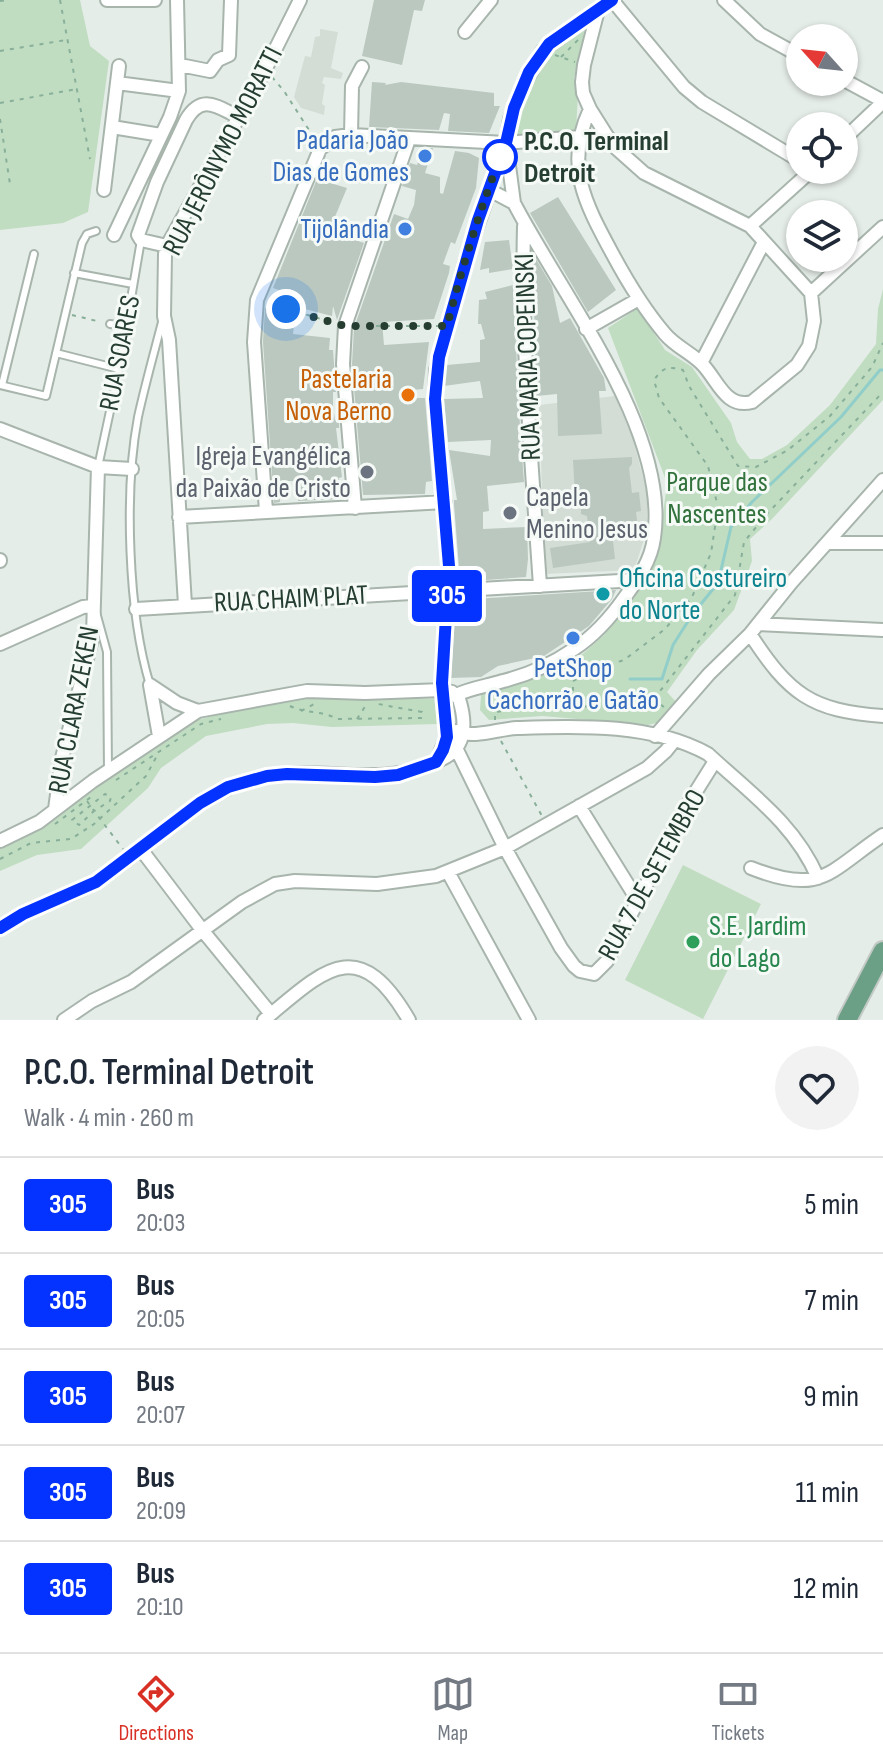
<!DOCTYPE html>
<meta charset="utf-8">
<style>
:root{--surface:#fff;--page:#f2f2f3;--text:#1f2937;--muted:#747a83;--line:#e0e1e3;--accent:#d93025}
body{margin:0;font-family:"Sofia Sans Condensed",sans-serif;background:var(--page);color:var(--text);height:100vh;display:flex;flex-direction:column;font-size:30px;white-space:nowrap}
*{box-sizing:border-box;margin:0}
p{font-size:26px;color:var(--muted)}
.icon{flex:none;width:44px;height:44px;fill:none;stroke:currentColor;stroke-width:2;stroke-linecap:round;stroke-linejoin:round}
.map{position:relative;height:1020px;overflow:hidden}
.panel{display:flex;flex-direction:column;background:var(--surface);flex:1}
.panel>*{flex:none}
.badge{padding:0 16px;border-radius:6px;font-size:28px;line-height:52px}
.needle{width:52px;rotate:297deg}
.tools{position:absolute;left:786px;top:24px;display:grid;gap:16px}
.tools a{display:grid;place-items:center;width:72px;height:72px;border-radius:50%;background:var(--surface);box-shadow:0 2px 6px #0004;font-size:40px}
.you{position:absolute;width:40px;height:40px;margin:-20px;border:6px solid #fff;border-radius:50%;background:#1a73e8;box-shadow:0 0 0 12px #1a73e833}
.map>.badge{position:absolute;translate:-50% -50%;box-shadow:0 0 0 4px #fff}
.round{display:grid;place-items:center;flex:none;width:84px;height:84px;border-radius:42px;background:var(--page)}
.summary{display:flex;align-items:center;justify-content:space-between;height:136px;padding:0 24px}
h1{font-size:38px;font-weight:600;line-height:60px}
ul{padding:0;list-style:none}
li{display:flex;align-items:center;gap:24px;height:96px;padding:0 24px;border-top:2px solid var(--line)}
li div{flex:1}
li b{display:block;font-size:30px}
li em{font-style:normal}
li .badge{min-width:88px;font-weight:700;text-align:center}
.tabs{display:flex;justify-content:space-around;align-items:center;height:112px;border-top:2px solid var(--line);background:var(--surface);font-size:22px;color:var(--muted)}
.tabs a{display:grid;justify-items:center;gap:4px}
.tabs .on{color:var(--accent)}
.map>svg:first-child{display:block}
</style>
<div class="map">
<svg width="883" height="1020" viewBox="0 0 883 1020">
<rect width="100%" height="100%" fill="#e5ede8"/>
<path fill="#d3ddd6" d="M320 29 338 32 331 68 343 73 341 79 324 77 322 83 325 85 322 104 325 106 324 115 301 108 294 97 305 56 311 57 315 37 320 36Z
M615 396 633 439 647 493V531L634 570 545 574 539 405Z"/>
<path fill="#c0ddc1" d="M0 0H80L90 46 109 61 88 212 63 223 0 230Z
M585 28 574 78 578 92 576 132C556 136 537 134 517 137 513 82 543 57 585 28Z
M883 289V400L772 519 750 539 752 561 734 610 697 650 667 692 677 703 660 722 648 725 542 716 489 720 480 710 481 695 567 666 585 652 604 635 634 598 658 554 667 483 608 328 638 308 665 350 692 367 731 423 737 442 750 459H762L787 445 830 405 876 344 878 309Z
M318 695 438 699 437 724 332 727 293 723 267 724 206 736 161 768 148 788 81 849 37 855 0 871V847L46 823 111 774 197 720 278 699Z
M683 865 761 904 703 1019 625 980Z"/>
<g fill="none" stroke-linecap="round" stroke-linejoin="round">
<path stroke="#91cec9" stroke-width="3" d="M630 679H662L673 645 692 615 718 583 731 527 752 502 841 417 880 370H883"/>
</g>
<path fill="#bac8c0" d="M374 0H425L422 11 414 10 402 65 362 56Z
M372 82 386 83 385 85 401 82 494 93V106H500L489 133 448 131 450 114 444 113 439 130 369 127Z
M423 148H433L425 173 440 177V193L443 194 455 151 469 153 479 158 476 188 455 244 451 242 443 264 450 266 449 273 434 319 382 322 384 345 429 342 423 389 412 390V398H425L432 481 426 482 425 494 363 495 352 364 354 328 394 214 408 219 414 205 416 190 402 186 410 163 417 165Z
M317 179 347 188 329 231 364 243 337 320 333 306 332 316 297 307 300 297 273 288Z
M558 197 616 290 588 312 530 213Z
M509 240 513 269 489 273V268L480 270 485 242Z
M533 254 552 286 560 323 570 318 604 378 606 391H599L602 434 558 436 557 394 536 396Z
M513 285 520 427 518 432 521 442 524 482 487 486 489 511 483 512V529L527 527 528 559 526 577 486 580V572L463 573 459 568 454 504V500H457L449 450 490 456 491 440 448 442 444 399 483 398 480 381 444 386 445 371 447 365 480 362V340L485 339 481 324H478L479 300 487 299 485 292Z
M265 308 295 315 293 334 330 338 329 350H333L336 392H333V407L335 420 339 419V428H336L342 477 339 478 340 499 298 501 297 481H279L280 502 274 503 263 342Z
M632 457V464L629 468 632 493 639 492 641 511 636 512 638 529 612 533 615 559 553 568 550 548 590 542 587 516 581 514V494L575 495 573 460Z
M616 590 612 599 589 626 544 656 498 666 481 677 451 678 456 600Z"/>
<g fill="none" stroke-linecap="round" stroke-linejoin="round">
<g stroke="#a8b5ad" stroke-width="10">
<path id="lane" d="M74 273 133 284
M110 324 126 326
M56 353 119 369
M0 385 46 396 82 243 87 234 96 231
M2 385 34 254
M98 467 119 369 141 240
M96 612 107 652 108 771
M150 685C128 613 124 491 138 417 145 385 154 353 162 322"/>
</g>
<g stroke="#a8b5ad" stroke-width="16">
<path id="street" d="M107 0H155
M612 0 684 87 702 102 800 161
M724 0 760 34 800 56
M465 32 491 0
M180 65 210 71 218 60 229 55 231 0
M844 80 883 101
M117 83 179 91
M590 109C564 165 585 203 612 253 628 283 643 308 665 334 676 347 692 353 703 365 718 381 726 409 752 402L797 365 809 346 814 321 811 293 750 226 644 173 617 149 607 136 590 109 583 93 582 82 584 65 598 10
M112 127 161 135
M351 135 352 86 362 67
M844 139 883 102
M104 190 119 66
M514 203 506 143 510 119 519 94 543 50 600 9
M524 226C521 346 532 466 540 586
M750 226 812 170
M114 235 170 117 179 91 177 0
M167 246 141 240 138 235 157 182 186 120C202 93 217 107 239 117
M811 293 883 227
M586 329 637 300
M701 363 764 242
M0 429 98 467 132 469
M355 508 343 364 345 326 409 139
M266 511 254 342 257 300 320 149 335 137 351 135 506 143 580 137
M179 517 445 502
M827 543H883
M0 560V561
M185 605 169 340 164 316 165 254 167 246 265 70 300 0
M136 609 637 580
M759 624 883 630
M750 634C789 694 811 711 883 716
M0 644 83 607 93 606
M150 685 159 736
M456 695C471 688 487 686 503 681 528 675 552 664 574 649 594 636 611 617 625 597 638 579 651 561 654 538 670 431 562 296 514 203L495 193 486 196
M456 731C475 739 497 729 517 728 579 726 652 723 708 754 750 793 795 824 818 878
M655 736 709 674 750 634 791 583 883 480
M456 748 505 848 561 948 574 966 580 971 594 974 607 961 685 809 715 761
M436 762 447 737 442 683 449 566 435 399 436 370 465 262 506 143
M579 806 638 901
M55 809 62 758 93 635 98 467
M0 841 39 822 93 781 198 711
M140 848 203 931 271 1014
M751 868C822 896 828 872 883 835
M448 872 529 1020
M0 928C28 906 64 901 94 883 152 848 194 791 263 777 326 764 383 791 444 758 467 746 466 721 459 699L452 692 442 690 365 693 307 691 198 711 177 703 150 685
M64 1020 92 1001 131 982 242 902 275 884 295 881 377 884 436 876 505 848 647 768 666 751 674 741
M264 1020C324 970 358 932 409 1020"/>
</g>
<g stroke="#c2c9c5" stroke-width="22">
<path id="primary" d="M847 1020 883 951"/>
</g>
<path stroke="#88af99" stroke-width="2" stroke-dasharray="4 6" stroke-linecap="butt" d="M60 0 90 159
M0 1 9 0
M0 51 66 40
M555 55 575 62
M561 57 580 38
M272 77 284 91 316 141
M0 103 77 89
M0 119 10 184
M268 303 334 323
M72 315 101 322
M356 326H438
M653 699 664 707
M573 701V681L595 669 624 660 665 629 692 597 711 553 718 507 708 466 659 398 654 380C663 367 668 366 683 370L689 386 738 466 756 467 788 450 830 416 872 367 883 343
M290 706C306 714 322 710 337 719L422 718V712L378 704
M301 711 316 703
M357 719 366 705
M495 720V712L573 701 584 707 618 697 652 698 657 695 735 595 744 542 766 515 883 392
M501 741 542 816
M116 780 201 724 221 719
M87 801 94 811 110 801 111 797 105 794 72 820 79 825 94 811 123 849
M55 824 95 794
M0 859 31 843 71 839 94 824 146 776 158 754"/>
<use href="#lane" stroke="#fff" stroke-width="6"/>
<use href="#street" stroke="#fff" stroke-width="12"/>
<use href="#primary" stroke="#6ca086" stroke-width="18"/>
</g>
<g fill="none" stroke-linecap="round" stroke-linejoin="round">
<g stroke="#fff" stroke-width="18">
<path id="line" d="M0 928 23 914 96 882 200 803 228 787 267 776 287 774 375 777 398 775 436 762 443 750 447 737 442 683 449 566 435 399 439 357 478 220 506 143 514 108 529 72 549 44 612 0"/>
</g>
<use href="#line" stroke="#0432ff" stroke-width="12"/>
<path stroke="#253e31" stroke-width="8" stroke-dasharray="0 14.4" d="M286 309 345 326H447C463 264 482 202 506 143L507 158 500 157"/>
</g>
<g fill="#3f7fe0" stroke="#f5faf7" stroke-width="3">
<circle cx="425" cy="156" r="8"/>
<circle cx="405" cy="229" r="8"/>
<circle cx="573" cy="638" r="8"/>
</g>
<circle fill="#fff" stroke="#0432ff" stroke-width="4" cx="500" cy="157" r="16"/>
<circle fill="#e8710a" stroke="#f5faf7" stroke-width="3" cx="408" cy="395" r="8"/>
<g fill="#6b7280" stroke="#f5faf7" stroke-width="3">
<circle cx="367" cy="472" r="8"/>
<circle cx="510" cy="513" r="8"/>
</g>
<circle fill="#0f9aa8" stroke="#f5faf7" stroke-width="3" cx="603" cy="594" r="8"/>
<circle fill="#2e9e5b" stroke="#f5faf7" stroke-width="3" cx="693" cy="942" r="8"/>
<g text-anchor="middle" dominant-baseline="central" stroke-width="6" stroke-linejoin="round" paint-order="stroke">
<g font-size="28" fill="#366cbe" stroke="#f5faf7" text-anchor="end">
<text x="409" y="140">Padaria João<tspan x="409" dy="32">Dias de Gomes</tspan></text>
<text x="389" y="229">Tijolândia</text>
<text x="573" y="668" text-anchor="middle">PetShop<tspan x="573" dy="32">Cachorrão e Gatão</tspan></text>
</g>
<g font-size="28" font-weight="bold" fill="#253e31" stroke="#f5faf7" text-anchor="start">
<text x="524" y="141">P.C.O. Terminal<tspan x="524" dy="32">Detroit</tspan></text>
</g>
<g font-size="28" fill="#253e31" stroke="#f5faf7">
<text transform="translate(223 151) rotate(-63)">RUA JERÔNYMO MORATTI</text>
<text transform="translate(120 353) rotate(-79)">RUA SOARES</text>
<text transform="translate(528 357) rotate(-92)">RUA MARIA COPEINSKI</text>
<text transform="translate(291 599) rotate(-3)">RUA CHAIM PLAT</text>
<text transform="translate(74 710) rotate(-79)">RUA CLARA ZEKEN</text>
<text transform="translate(652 875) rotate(-61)">RUA 7 DE SETEMBRO</text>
</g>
<g font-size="28" fill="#c56008" stroke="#f5faf7" text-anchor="end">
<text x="392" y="379">Pastelaria<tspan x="392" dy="32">Nova Berno</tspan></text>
</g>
<g font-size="28" fill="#5b616d" stroke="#f5faf7" text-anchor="end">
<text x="351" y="456">Igreja Evangélica<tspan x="351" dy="32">da Paixão de Cristo</tspan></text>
<text x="526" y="497" text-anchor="start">Capela<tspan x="526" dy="32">Menino Jesus</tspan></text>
</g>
<g font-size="28" fill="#32723c" stroke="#f5faf7">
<text x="717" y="482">Parque das<tspan x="717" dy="32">Nascentes</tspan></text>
</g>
<g font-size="28" fill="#0d838f" stroke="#f5faf7" text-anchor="start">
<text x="619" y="578">Oficina Costureiro<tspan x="619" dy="32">do Norte</tspan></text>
</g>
<g font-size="28" fill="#27864d" stroke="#f5faf7" text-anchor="start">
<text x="709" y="926">S.E. Jardim<tspan x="709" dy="32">do Lago</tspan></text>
</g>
</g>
</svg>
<div class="tools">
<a><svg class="needle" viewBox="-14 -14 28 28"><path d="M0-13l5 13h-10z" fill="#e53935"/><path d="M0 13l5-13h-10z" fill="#747a83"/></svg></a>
<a><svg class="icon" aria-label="locate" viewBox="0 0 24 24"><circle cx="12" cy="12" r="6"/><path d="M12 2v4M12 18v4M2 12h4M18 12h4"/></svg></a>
<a><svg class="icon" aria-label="layers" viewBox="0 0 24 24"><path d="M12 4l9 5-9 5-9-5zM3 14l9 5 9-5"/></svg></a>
</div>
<div class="you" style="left:286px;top:309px"></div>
<b class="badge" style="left:447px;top:596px;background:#0432ff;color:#fff">305</b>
</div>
<section class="panel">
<div class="summary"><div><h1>P.C.O. Terminal Detroit</h1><p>Walk · 4 min · 260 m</p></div><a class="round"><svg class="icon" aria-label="heart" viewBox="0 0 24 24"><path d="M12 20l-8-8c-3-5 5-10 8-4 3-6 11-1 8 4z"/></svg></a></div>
<ul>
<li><span class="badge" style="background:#0432ff;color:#fff">305</span><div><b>Bus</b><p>20:03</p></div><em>5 min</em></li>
<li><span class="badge" style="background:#0432ff;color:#fff">305</span><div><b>Bus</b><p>20:05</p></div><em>7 min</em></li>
<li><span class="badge" style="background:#0432ff;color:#fff">305</span><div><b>Bus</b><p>20:07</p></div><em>9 min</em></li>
<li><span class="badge" style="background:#0432ff;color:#fff">305</span><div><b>Bus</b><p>20:09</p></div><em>11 min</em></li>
<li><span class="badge" style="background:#0432ff;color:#fff">305</span><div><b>Bus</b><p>20:10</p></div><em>12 min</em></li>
</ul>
</section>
<nav class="tabs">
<a class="on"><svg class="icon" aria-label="directions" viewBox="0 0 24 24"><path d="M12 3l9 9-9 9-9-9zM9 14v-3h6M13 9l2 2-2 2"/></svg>Directions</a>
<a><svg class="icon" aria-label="map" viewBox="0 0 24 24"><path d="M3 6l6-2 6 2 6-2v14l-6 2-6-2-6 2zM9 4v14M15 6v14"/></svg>Map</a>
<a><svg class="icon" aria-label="tickets" viewBox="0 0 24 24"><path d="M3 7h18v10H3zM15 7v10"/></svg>Tickets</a>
</nav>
